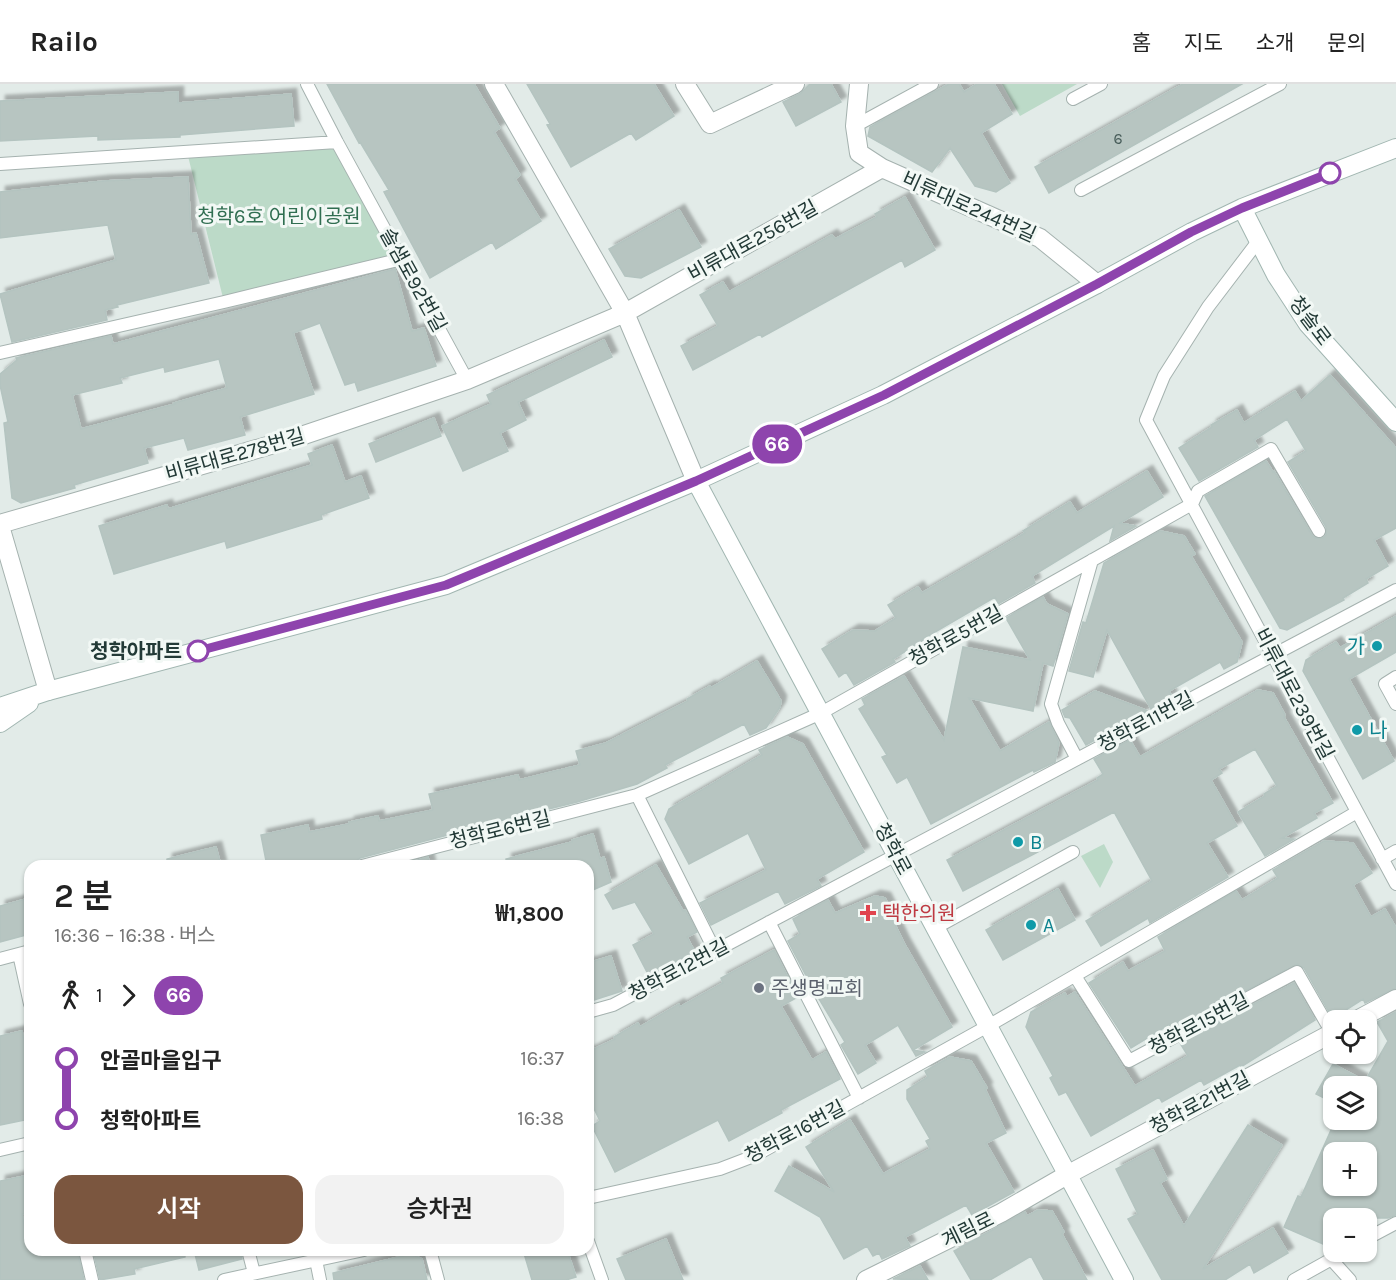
<!DOCTYPE html>
<html lang="ko">
<meta charset="utf-8">
<style>
:root{--surface:#fff;--page:#f2f2f2;--text:#222;--muted:#767676;--line:#e0e0e0;--accent:#7b563f}
body{margin:0;font-family:Karla,"Noto Sans KR",sans-serif;background:var(--page);color:var(--text);height:100vh;display:flex;flex-direction:column;font-size:22px;white-space:nowrap}
*{box-sizing:border-box;margin:0}
p{font-size:20px;color:var(--muted)}
.icon{flex:none;width:33px;height:33px;fill:none;stroke:currentColor;stroke-width:2;stroke-linecap:round;stroke-linejoin:round}
.map{position:relative;flex:1;overflow:hidden}
.details{position:absolute;left:24px;top:776px;width:570px;height:396px;display:flex;flex-direction:column;background:var(--surface);border-radius:18px;box-shadow:0 2px 4px #0004}
.details>*{flex:none}
.badge{padding:0 12px;border-radius:20px;font-size:21px;line-height:39px}
.tools{position:absolute;left:1323px;top:926px;display:grid;gap:12px}
.tools a{display:grid;place-items:center;width:54px;height:54px;border-radius:12px;background:var(--surface);box-shadow:0 2px 4px #0004;font-size:30px}
.map>.badge{position:absolute;translate:-50% -50%;box-shadow:0 0 0 3px #fff}
.legs{display:flex;align-items:center;gap:9px;height:66px;padding:0 30px;font-size:20px}
.legs p{margin-inline-start:auto}
.summary{display:flex;align-items:center;justify-content:space-between;height:102px;padding:0 30px}
h1{font-size:33px;font-weight:600;line-height:45px}
.cta{display:flex;gap:12px;margin-top:auto;padding:12px 30px}
.cta a{flex:1;height:69px;border-radius:18px;background:var(--accent);color:#fff;font-size:24px;font-weight:600;line-height:69px;text-align:center}
.cta a+a{background:var(--page);color:var(--text)}
ul{padding:0 30px;list-style:none}
li{display:flex;align-items:center;gap:21px;height:60px;font-size:22px}
li i{display:grid;place-items:center;width:9px;height:100%;margin:0 8px;background:currentColor}
li i::after{content:'';width:15px;height:15px;margin:-8px;border:4px solid;border-radius:50%;background:var(--surface)}
li p{margin-inline-start:auto}
li:first-child i{background:linear-gradient(#0000 50%,currentColor 0)}
li:last-child i{background:linear-gradient(currentColor 50%,#0000 0)}
header{display:flex;align-items:center;gap:36px;box-sizing:border-box;height:84px;padding:0 30px;background:var(--surface);border-bottom:2px solid var(--line)}
header strong{font-size:28px}
nav{display:flex;gap:33px;margin-inline-start:auto;font-size:21px}
.map>svg:first-child{display:block}
</style>
<header>
<strong>Railo</strong>
<nav><a>홈</a><a>지도</a><a>소개</a><a>문의</a></nav>
</header>
<div class="map">
<svg width="1396" height="1196" viewBox="0 0 1396 1196">
<defs>
<filter id="shadow"><feDropShadow dx="5.5" dy="-5.5" stdDeviation="1.5" flood-color="#0004"/></filter>
</defs>
<rect width="100%" height="100%" fill="#e2ebe8"/>
<path fill="#bcdac8" d="M1002 0H1077L1020 32Z
M337 58 402 175 224 218 187 68Z
M1104 760 1113 778 1100 804 1081 772Z"/>
<path fill="#b7c5c1" stroke="#b4c4c0" stroke-width="1.5" fill-rule="evenodd" filter="url(#shadow)" d="M327 0H474L500 44 494 48 520 91 515 95 541 137 496 165 492 158 430 194 384 108 389 106 360 58 359 59Z
M527 0H654L674 32 636 56 631 49 571 83 547 41 550 40Z
M810 0H831L841 18 796 42 783 18 800 10Z
M949 0H959L964 8 977 0H994L1012 30 981 49 1010 99 996 108 975 102 950 64 932 88 868 52 870 43Z
M1183 0H1242L1049 109 1035 83Z
M178 8V19L291 10 294 42 180 51V53L98 56V52L0 57V17Z
M188 93 191 150 196 149 209 199 117 221 118 223 105 226 107 236 12 258 0 210 116 176 108 141 0 154V108L104 97Z
M905 113 935 166 905 183 902 176 762 253 760 250 693 286 681 262 718 242 700 211 723 198 729 208 832 151 835 155 877 133 875 130Z
M679 126 701 163 641 194 625 192 609 165Z
M395 185 412 247 424 244 436 282 358 307 355 298 345 301 320 239 293 249 314 310 240 333 245 351 188 366 184 354 144 364 148 379 74 401 75 404 21 419 12 414 4 339 8 338 0 301V290L17 276 16 274 111 252 113 260ZM219 275 227 304 174 319 175 320 81 345 72 311 122 299 120 294 164 283 165 288Z
M604 256 612 273 518 318 526 336 500 349 508 367 463 387 442 342 491 320 487 311Z
M1330 291 1396 364V444L1374 456 1388 482 1366 495 1368 499 1343 514 1344 516 1287 546 1280 544 1205 412 1266 377 1273 388 1274 387 1312 451 1315 454H1323L1326 451V443L1288 378 1306 367 1287 335 1254 356 1258 363 1199 397 1179 364 1212 343 1211 341 1237 326 1244 339 1295 307 1301 317Z
M434 334 441 352 376 378 369 360Z
M332 361 345 398 361 392 369 414 321 431 322 435 273 450 227 464 225 457 114 490 99 442 167 421 168 425 312 381 308 370Z
M1147 387 1163 413 1120 439 1136 442 1110 457 1114 442 1032 492 1035 499 998 520 995 513 923 555H925L893 575 895 578 854 601 846 588 839 593 822 565 853 546 875 547 896 534 888 521 918 503 922 509 1025 449 1023 447 1070 418 1077 429Z
M1160 447 1184 452 1195 470 1191 472 1242 558 1237 578 1224 585 1220 578 1169 607 1172 613 1151 625 1107 546 1093 593 1069 587 1083 538 1086 539 1104 479Z
M1043 513 1047 520 1068 530 1053 582 1043 579 1033 627 969 614 1000 667 1049 638 1059 659 1055 678 1034 688 1033 686 931 740 907 693 897 699 882 673 887 671 859 625 865 621 862 615 904 592 944 656 963 563 1030 576 1006 534Z
M1396 532V568L1349 595 1394 677 1363 695 1303 587 1306 576 1336 558 1340 564Z
M757 577 781 617 780 623 766 644 750 651 744 640 665 681 667 684 637 700 577 718 467 745V746L360 774 355 778 338 782H267L261 751 308 741 309 748 349 740V738L378 732 379 737 433 726 429 710 518 691 519 696 580 681 576 667 606 659 643 640 688 617 687 615 710 602 711 604Z
M1258 606 1273 609 1285 631 1284 633 1333 719 1314 729 1317 734 1282 754 1294 755 1265 772 1238 728 1265 712 1264 710 1277 702 1255 665 1219 685 1222 689 1211 696 1237 742 1207 759 1228 793 1150 839 1148 834 1101 862 1086 837 1152 797 1114 728 963 807 947 776 1098 696 1097 694 1103 690 1094 675 1130 656 1140 673Z
M1095 607 1148 627 1086 661 1070 634 1065 633 1062 626Z
M787 653 803 660 864 768 817 795 821 802 785 820 778 807 711 841 700 819 766 786 748 749 689 780 665 735 669 725 762 671 759 666Z
M593 750 600 775 604 773 611 798 588 808V782H507L506 775 572 758V756Z
M1324 757 1353 759 1372 789 1353 801 1371 833 1385 825 1396 844V904L1365 919 1363 915 1335 933 1331 927 1329 928 1304 884 1297 880 1172 945 1170 940 1131 964 1089 899 1123 878 1128 887 1165 867 1158 853 1236 807 1242 816 1278 794 1273 786Z
M216 763 221 782H167V775Z
M428 773 430 782H408V779Z
M656 781 683 827 685 826 697 848 687 853 695 868 649 892 633 861 654 850 635 818 613 825 605 811Z
M1058 805 1075 836 1003 876 986 846Z
M875 812 885 814 893 830 891 832 904 859 952 943 913 966 925 968 916 972 898 941 865 961 876 979 858 990 841 961 845 958 813 905 788 857 800 850 793 835 828 816 835 829Z
M30 814V850L0 858V822Z
M774 866 798 913 781 922 812 976 826 968 840 995 781 1026 782 1029 729 1057 718 1036 615 1088 592 1042 600 1037 588 1012V968L615 955 614 953 638 939 640 943 679 920 680 923 723 899 721 894Z
M611 872 622 907 588 918V879Z
M1294 899 1315 936 1241 983 1240 981 1204 1001 1201 996 1162 1018 1159 1013 1091 1052 1066 1008 1059 1011 1050 994 1053 992 1026 943 1031 928 1065 909 1067 913 1075 908 1135 1002 1188 972 1180 959Z
M1396 928V1131L1388 1134H1334V1155L1330 1163 1284 1143 1298 1112 1301 1113 1336 1035H1366V1002H1334V1019L1316 1010 1333 980 1365 997 1388 957 1377 938ZM1334 1068H1366V1101H1334Z
M22 947 30 985V1035L0 1041V952Z
M950 973 971 977 987 1004 985 1005 1006 1049 986 1059 1014 1108 972 1131 966 1121 905 1153 910 1162 882 1175 879 1169 873 1172 867 1162 844 1175 820 1133 775 1107 789 1082 834 1108 806 1063 850 1036 883 1090 930 1065 926 1057 930 1055 907 1015V1006L928 993 925 987Z
M1248 1041 1282 1061 1203 1185 1273 1144 1288 1169 1254 1189 1250 1180 1225 1196H1162L1128 1135 1138 1130 1116 1085 1153 1066 1167 1095 1160 1099 1184 1142Z
M30 1091V1128L22 1130 29 1166H77L84 1196H0V1097Z
M1038 1126 1052 1127 1064 1148 1062 1150 1087 1196H1044L1031 1172 990 1196H971L954 1167 1025 1128 1027 1132Z
M666 1155 683 1196H626L617 1175Z
M93 1166H184L185 1173 134 1185 135 1190 100 1196Z
M194 1166H240L242 1175 199 1186Z
M523 1166H567L576 1193 566 1196H532Z
M411 1170 422 1175 427 1196H334L333 1189Z
M920 1182 928 1196 893 1195Z"/>
<g fill="none" stroke-linecap="round" stroke-linejoin="round">
<g stroke="#a5b2af" stroke-width="14">
<path id="lane" d="M307 0 337 58 467 296
M1073 15 1101 0
M855 42 932 0
M0 80 337 58
M1081 106 1280 0
M1259 156 1208 223 1164 292 1146 336 1396 800
M0 269 224 218 402 175
M1396 593 1385 600 1396 620
M1077 675 1058 639 1051 620 1092 476
M637 711 715 867
M1382 775 1396 767
M362 782 637 711 821 629 1192 420 1198 407 1271 365 1319 447
M769 838 859 1014
M935 844 1073 768
M19 870 30 920
M0 875 30 867
M1075 892 1129 977 1297 888 1332 949
M588 928 613 921 1396 506
M0 1066 30 1059
M588 1114 720 1085 754 1072 988 942 1357 728
M1366 1155 1396 1139
M588 1157 602 1196
M85 1166 92 1196
M248 1166 254 1189
M430 1166 438 1196
M1331 1175 1350 1196
M316 1176 320 1196
M224 1196 364 1166
M1294 1196 1346 1167"/>
</g>
<g stroke="#a5b2af" stroke-width="20">
<path id="street" d="M494 0 625 229 696 397
M685 0 710 40 795 0
M859 0 855 42 859 69 882 84 1040 154 1097 200
M0 440 298 353 467 296 625 229 882 84
M0 442 48 607
M1357 936 1396 915
M866 1196 1001 1129 1067 1091 1334 948"/>
</g>
<g stroke="#a1b6b1" stroke-width="20">
<path id="secondary" d="M1242 124 1276 191 1308 240 1396 338
M696 397 1124 1196
M0 623 48 607 446 501 696 397 883 311 1097 200 1192 148 1242 124 1396 64
M0 639 29 619"/>
</g>
<use href="#lane" stroke="#fff" stroke-width="12"/>
<use href="#street" stroke="#fff" stroke-width="18"/>
<use href="#secondary" stroke="#fff" stroke-width="18"/>
</g>
<g fill="none" stroke-linecap="round" stroke-linejoin="round">
<g stroke="#fff" stroke-width="14">
<path id="line-1" d="M198 567 446 501 696 397 884 311 1097 200 1191 148 1242 124 1330 89"/>
</g>
<use href="#line-1" stroke="#8e44ad" stroke-width="9"/>
</g>
<g fill="#fff" stroke="#8e44ad" stroke-width="3">
<circle cx="1330" cy="89" r="10"/>
<circle cx="198" cy="567" r="10"/>
</g>
<g fill="#0f9aa8" stroke="#f2f8f5" stroke-width="2">
<circle cx="1377" cy="562" r="6"/>
<circle cx="1357" cy="646" r="6"/>
<circle cx="1018" cy="758" r="6"/>
<circle cx="1031" cy="841" r="6"/>
</g>
<path fill="#e0444e" stroke="#f2f8f5" stroke-width="2" d="M865 820h6v6h6v6h-6v6h-6v-6h-6v-6h6z"/>
<circle fill="#6b7280" stroke="#f2f8f5" stroke-width="2" cx="759" cy="904" r="6"/>
<g text-anchor="middle" dominant-baseline="central" stroke-width="6" stroke-linejoin="round" paint-order="stroke">
<g font-size="16" fill="#485d5a">
<text x="1118" y="54">6</text>
</g>
<g font-size="20" fill="#233a37" stroke="#f2f8f5">
<text transform="translate(969 123) rotate(24)">비류대로244번길</text>
<text transform="translate(753 157) rotate(-29)">비류대로256번길</text>
<text transform="translate(413 196) rotate(61)">솔샘로92번길</text>
<text transform="translate(1310 237) rotate(53)">청솔로</text>
<text transform="translate(235 371) rotate(-16)">비류대로278번길</text>
<text transform="translate(956 552) rotate(-29)">청학로5번길</text>
<text transform="translate(1294 610) rotate(62)">비류대로239번길</text>
<text transform="translate(1146 638) rotate(-28)">청학로11번길</text>
<text transform="translate(500 746) rotate(-14)">청학로6번길</text>
<text transform="translate(893 765) rotate(62)">청학로</text>
<text transform="translate(679 886) rotate(-28)">청학로12번길</text>
<text transform="translate(1199 940) rotate(-28)">청학로15번길</text>
<text transform="translate(1200 1019) rotate(-28)">청학로21번길</text>
<text transform="translate(795 1048) rotate(-28)">청학로16번길</text>
<text transform="translate(968 1146) rotate(-26)">계림로</text>
</g>
<g font-size="20" fill="#306e51" stroke="#f2f8f5">
<text x="279" y="132">청학6호 어린이공원</text>
</g>
<g font-size="20" fill="#0d838f" stroke="#f2f8f5" text-anchor="start">
<text x="1365" y="562" text-anchor="end">가</text>
<text x="1369" y="646">나</text>
<text x="1030" y="758">B</text>
<text x="1043" y="841">A</text>
</g>
<g font-size="20" font-weight="bold" fill="#233a37" stroke="#f2f8f5" text-anchor="end">
<text x="182" y="567">청학아파트</text>
</g>
<g font-size="20" fill="#be3a42" stroke="#f2f8f5" text-anchor="start">
<text x="882" y="829">택한의원</text>
</g>
<g font-size="20" fill="#5b616d" stroke="#f2f8f5" text-anchor="start">
<text x="771" y="904">주생명교회</text>
</g>
</g>
</svg>
<div class="tools">
<a><svg class="icon" aria-label="locate" viewBox="0 0 24 24"><circle cx="12" cy="12" r="6"/><path d="M12 2v4M12 18v4M2 12h4M18 12h4"/></svg></a>
<a><svg class="icon" aria-label="layers" viewBox="0 0 24 24"><path d="M12 4l9 5-9 5-9-5zM3 14l9 5 9-5"/></svg></a>
<a>+</a>
<a>−</a>
</div>
<b class="badge" style="left:777px;top:360px;background:#8e44ad;color:#fff">66</b>
<section class="details">
<div class="summary"><div><h1>2 분</h1><p>16:36 – 16:38 · 버스</p></div><b>₩1,800</b></div>
<div class="legs"><svg class="icon" aria-label="walk" viewBox="0 0 24 24"><circle cx="13" cy="4" r="2"/><path d="M13 8l-2 6 4 7M11 14l-3 7M7 12l3-4h3l4 4"/></svg>1<svg class="icon" aria-label="forward" viewBox="0 0 24 24"><path d="M9 5l7 7-7 7"/></svg><b class="badge" style="background:#8e44ad;color:#fff">66</b></div>
<ul>
<li><i style="color:#8e44ad"></i><b>안골마을입구</b><p>16:37</p></li>
<li><i style="color:#8e44ad"></i><b>청학아파트</b><p>16:38</p></li>
</ul>
<div class="cta"><a>시작</a><a>승차권</a></div>
</section>
</div>
